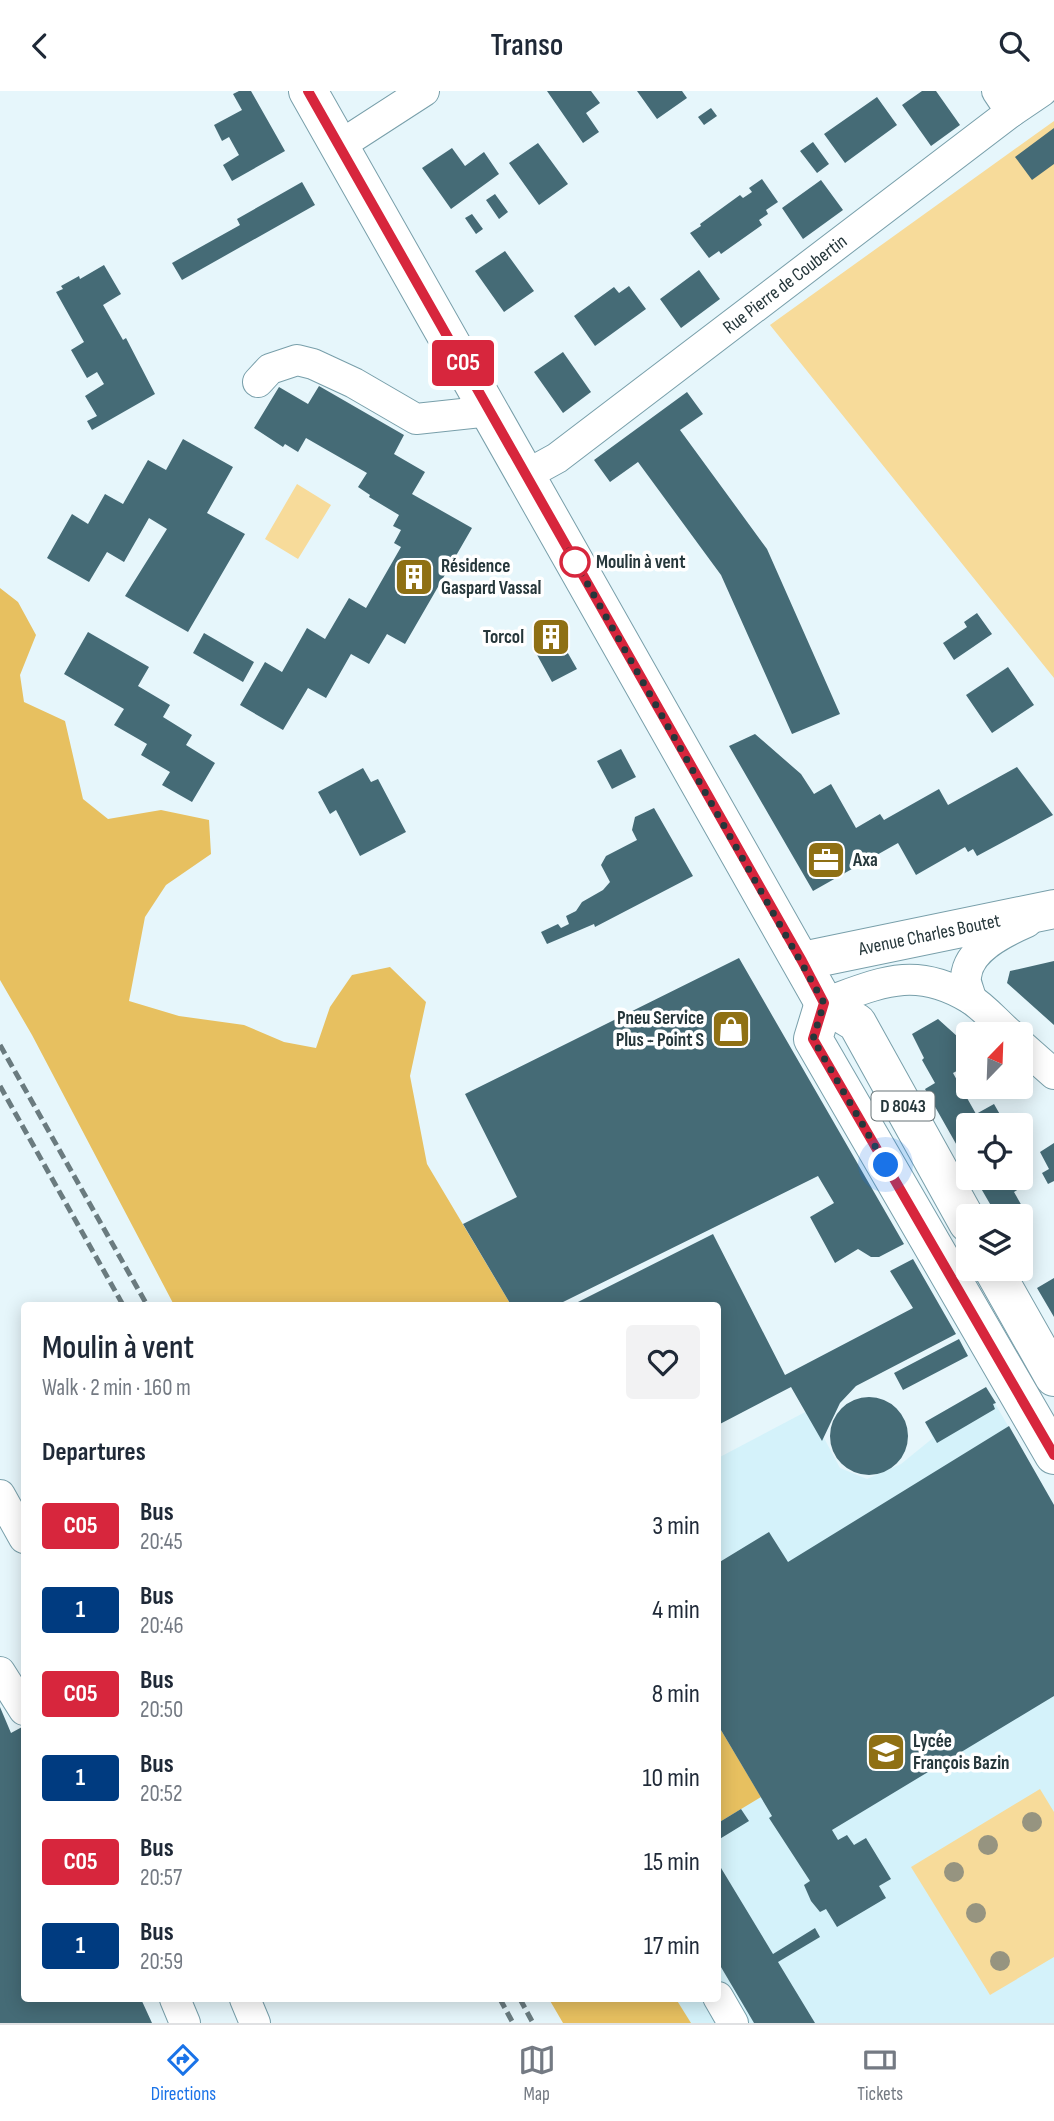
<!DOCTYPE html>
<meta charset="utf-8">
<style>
:root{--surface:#fff;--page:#f2f2f3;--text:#1f2937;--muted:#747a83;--line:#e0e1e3;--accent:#1a73e8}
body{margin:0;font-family:"Sofia Sans Condensed",sans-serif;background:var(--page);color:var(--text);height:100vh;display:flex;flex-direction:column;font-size:26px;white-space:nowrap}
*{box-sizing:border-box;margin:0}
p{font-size:23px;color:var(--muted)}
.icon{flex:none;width:38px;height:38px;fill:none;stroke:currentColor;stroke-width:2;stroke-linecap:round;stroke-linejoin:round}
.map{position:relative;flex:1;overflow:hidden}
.panel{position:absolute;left:21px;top:1211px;width:700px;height:700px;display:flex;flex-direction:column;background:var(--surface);border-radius:7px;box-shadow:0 4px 18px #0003}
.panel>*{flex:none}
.badge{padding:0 14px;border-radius:5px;font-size:24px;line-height:46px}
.needle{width:46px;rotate:23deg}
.fabs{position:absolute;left:956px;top:931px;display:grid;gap:14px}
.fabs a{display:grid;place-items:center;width:77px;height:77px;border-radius:7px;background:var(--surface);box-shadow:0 4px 18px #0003;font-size:35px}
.you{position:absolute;width:35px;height:35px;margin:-18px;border:5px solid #fff;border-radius:50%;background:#1a73e8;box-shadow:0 0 0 10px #1a73e833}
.map>.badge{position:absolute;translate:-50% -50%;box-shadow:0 0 0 4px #fff}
h2{padding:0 21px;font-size:26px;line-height:63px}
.round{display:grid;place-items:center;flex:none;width:74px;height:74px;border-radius:7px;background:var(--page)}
.overview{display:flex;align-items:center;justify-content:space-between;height:119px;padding:0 21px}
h1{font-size:33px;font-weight:600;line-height:52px}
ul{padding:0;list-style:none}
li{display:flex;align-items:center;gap:21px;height:84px;padding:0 21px}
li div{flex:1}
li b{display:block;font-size:26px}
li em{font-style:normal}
li .badge{min-width:77px;font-weight:700;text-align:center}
header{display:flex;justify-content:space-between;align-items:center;height:91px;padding:0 21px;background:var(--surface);font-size:32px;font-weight:600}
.menu{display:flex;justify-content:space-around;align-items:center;height:98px;border-top:2px solid var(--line);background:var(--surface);font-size:19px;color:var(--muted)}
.menu a{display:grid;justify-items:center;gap:4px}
.menu .selected{color:var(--accent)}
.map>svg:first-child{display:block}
</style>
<header><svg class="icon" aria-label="back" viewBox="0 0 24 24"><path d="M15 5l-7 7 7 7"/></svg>Transo<svg class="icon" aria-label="search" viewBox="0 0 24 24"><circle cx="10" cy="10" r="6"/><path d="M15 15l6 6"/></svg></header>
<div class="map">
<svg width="1054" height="1932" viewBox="0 0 1054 1932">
<rect width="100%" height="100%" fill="#e6f6fb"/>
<path fill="#d4f2fa" d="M986 1297 1054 1414V1932H622L610 1908H718V1367L809 1319 840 1377 867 1388 901 1373 933 1347 925 1331Z"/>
<path fill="#f7db9a" d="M1054 30V587L770 234Z
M297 393 331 414 298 468 265 448Z
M1040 1698 1054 1721V1866L990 1904 911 1776Z"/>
<path fill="#e7c060" d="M0 497 18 511 36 544 20 584 24 611 65 630 83 708 108 728 161 719 209 729 211 763 166 794 145 826 129 910 179 925 244 934 284 951 316 957 330 916 352 884 390 876 426 911 410 985 427 1073 511 1214H174L32 944 0 889Z
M718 1634 761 1706 718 1732Z
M549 1908H676L691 1932H563Z"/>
<path fill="#456b76" d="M239 0H251L285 60 232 90 223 74 239 64 229 46 222 50 214 34 242 19 233 3Z
M547 0H591L600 12 586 22 599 41 583 52Z
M637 0H682L687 7 657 28Z
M922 0H936L960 34 931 55 902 14Z
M877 6 897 34 845 72 824 43Z
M711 17 717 25 704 34 698 26Z
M1054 37V73L1032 89 1015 66Z
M813 51 829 73 817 82 800 60Z
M538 52 568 93 539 114 509 72Z
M452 57 465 75 484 61 499 83 451 118 422 77Z
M762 88 778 111 766 119 768 123 759 129 762 134 721 163 719 160 709 167 690 142 701 135 700 133 740 104 743 107 752 101 749 97Z
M821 89 843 119 803 148 782 117Z
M302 91 315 114 182 189 172 172 240 134 237 128Z
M495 103 508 121 499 128 486 109Z
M472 123 483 138 476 143 465 127Z
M505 160 534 200 504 221 475 180Z
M104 174 121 203 103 214 123 249 126 247 155 303 92 339 87 330 97 325 85 305 104 293 97 281 87 287 71 259 84 251 56 201 63 198 61 195 79 185 80 188Z
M699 179 720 208 681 237 660 208Z
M629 195 646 218 595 255 574 225 614 196 619 202Z
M563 261 591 301 563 322 534 281Z
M319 295 404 344 394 363 425 381 412 403 472 437 405 553 387 543 369 573 351 563 326 607 308 597 283 639 240 614 265 571 282 581 307 537 325 548 349 507 366 517 401 456 394 452 401 439 393 435 399 424 369 406 370 404 358 396 367 382 306 347 298 361 285 353 283 356 254 337 279 296 308 313Z
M687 301 703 323 680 339 767 458 840 623 792 643 721 484 638 371 610 391 594 369Z
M183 348 233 376 207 422 245 443 188 541 125 505 167 438 149 427 124 471 107 461 89 491 47 467 72 423 88 433 105 403 123 413 148 369 166 379Z
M977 522 992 543 954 569 943 552 967 536 964 531Z
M553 536 577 578 552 591 536 562 548 556 540 543Z
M88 541 149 576 138 595 170 614 163 626 192 644 186 654 215 672 192 711 162 694 170 681 141 664 147 653 114 634 124 618 64 583Z
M204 542 254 571 243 591 193 562Z
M1008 576 1034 614 992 642 966 604Z
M755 643 801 683 814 703 831 693 856 737 880 723 884 729 939 698 948 714 1017 676 1053 724 977 765 973 758 968 761 965 756 916 784 898 752 813 800 729 655Z
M621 658 636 686 612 698 597 670Z
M363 677 371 691 378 688 406 741 360 765 336 719 330 723 318 701Z
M654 717 693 785 595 836 594 833 547 853 541 841 558 833 561 837 569 833 566 825 576 820 582 811 603 799 610 791 601 774 606 765 637 749 632 739 635 726Z
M739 867 904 1153 879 1166H871L858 1158 835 1172 810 1126 834 1112 818 1085 557 1214H511L463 1133 517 1106 465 1003Z
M1054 870V934L1007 892 1010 880Z
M938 928 968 955V974L953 982 976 1023 994 1013 1006 1034H968V1074L925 998 935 992 922 969 924 967 912 943Z
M1054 1052V1090L1048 1093 1042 1082 1049 1078 1040 1061Z
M1020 1074 1031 1090 1014 1101 1023 1117 1009 1125H997L975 1087H1020Z
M713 1143 785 1284 913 1217 890 1180 913 1168 956 1243 856 1295 840 1312 822 1350 791 1296 718 1334V1214H572Z
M1054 1187V1226L1037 1197Z
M959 1248 968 1265 903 1299 894 1282Z
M986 1296 996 1312 993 1313 995 1318 937 1352 925 1331Z
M830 1345a39 39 0 1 1 78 0a39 39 0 1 1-78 0Z
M1009 1335 1054 1414V1605L832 1739 838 1749 847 1744 854 1754 866 1747 891 1788 879 1795 886 1807 837 1836 826 1818 820 1821 811 1810 804 1794 810 1790 769 1727 772 1725 718 1634V1472L769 1441 788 1471Z
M0 1616 11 1642 22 1636 24 1642V1908H141L152 1932H0Z
M741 1718 749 1730 718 1749V1732Z
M718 1772 773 1863 815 1837 820 1846 778 1871 815 1932H754L718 1871Z"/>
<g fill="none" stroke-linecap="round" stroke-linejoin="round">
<g stroke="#789faa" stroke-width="32">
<g id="minor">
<path d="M997 0 1011 21"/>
<path d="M339 55 424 0"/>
<path d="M258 291 270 278 297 269 313 273 354 292 416 328 490 320"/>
<path id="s1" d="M526 384 557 367 1011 21 1042 0"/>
<path d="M971 908C970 902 965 892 966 886 968 858 1004 841 1027 831"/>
<path d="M824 912C880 892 914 874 969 907 984 916 997 932 1010 943"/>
<path d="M1020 953 1054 983"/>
<path d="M0 1404 24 1447"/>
<path d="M0 1581 24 1619"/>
<path d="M718 1906 733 1932"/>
<path d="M175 1908 185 1932"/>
<path d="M245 1908 255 1932"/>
</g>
</g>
<g stroke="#789faa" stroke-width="40">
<g id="major">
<path d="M308 0 824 912 857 932 968 1132"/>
<path id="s2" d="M802 870 1054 818"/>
<path d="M824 912 813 948 1054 1364"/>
<path d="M993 1178 1054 1286"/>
</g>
</g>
<use href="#minor" stroke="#fff" stroke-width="30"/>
<use href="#major" stroke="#fff" stroke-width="38"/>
<path stroke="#6a7b7f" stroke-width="5" stroke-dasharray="10 5" stroke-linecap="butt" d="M0 954 147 1214
M0 995 123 1214
M500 1908 513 1932
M520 1908 533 1932"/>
</g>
<g fill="#969480">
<circle cx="1032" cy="1731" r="10"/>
<circle cx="988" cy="1754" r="10"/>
<circle cx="954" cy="1781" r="10"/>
<circle cx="976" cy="1822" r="10"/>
<circle cx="1000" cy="1870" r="10"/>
</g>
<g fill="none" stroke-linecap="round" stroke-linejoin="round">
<g stroke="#fff" stroke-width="16">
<path id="line" d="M308 0 802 870 824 912 813 948 1054 1364"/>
</g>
<use href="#line" stroke="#d7263d" stroke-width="10"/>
<path stroke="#26373b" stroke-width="7" stroke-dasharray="0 12.6" d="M575 471 569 460 824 912 813 948 886 1074"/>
</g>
<defs>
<g id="building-square" transform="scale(2.0125)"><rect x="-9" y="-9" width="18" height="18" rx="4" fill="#8f7014" stroke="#fff"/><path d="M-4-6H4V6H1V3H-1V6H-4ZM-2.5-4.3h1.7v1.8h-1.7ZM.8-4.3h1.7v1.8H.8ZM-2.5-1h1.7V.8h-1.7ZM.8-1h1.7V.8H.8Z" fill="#fff"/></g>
<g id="office-square" transform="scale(2.0125)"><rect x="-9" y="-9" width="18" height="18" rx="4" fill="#8f7014" stroke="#fff"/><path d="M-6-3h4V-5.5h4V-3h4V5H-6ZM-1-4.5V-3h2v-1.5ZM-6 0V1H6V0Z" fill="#fff"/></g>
<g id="shop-square" transform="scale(2.0125)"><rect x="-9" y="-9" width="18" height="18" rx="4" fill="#8f7014" stroke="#fff"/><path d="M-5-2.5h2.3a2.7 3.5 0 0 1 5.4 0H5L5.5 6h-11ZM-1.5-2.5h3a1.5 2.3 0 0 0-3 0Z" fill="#fff"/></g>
<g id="school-square" transform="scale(2.0125)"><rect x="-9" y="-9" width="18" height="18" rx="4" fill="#8f7014" stroke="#fff"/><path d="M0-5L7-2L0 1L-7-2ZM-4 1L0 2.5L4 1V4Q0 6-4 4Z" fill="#fff"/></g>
</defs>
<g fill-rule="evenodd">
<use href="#building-square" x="414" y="486"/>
<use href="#building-square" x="551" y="546"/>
<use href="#office-square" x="826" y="769"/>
<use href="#shop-square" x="731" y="938"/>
<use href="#school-square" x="886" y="1661"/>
</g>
<circle fill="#fff" stroke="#d7263d" stroke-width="3.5" cx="575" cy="471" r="14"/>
<g text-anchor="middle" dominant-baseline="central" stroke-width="7" stroke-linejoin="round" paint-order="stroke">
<rect fill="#fff" stroke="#677376" stroke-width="2" x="871.5" y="1000.5" width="63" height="29" rx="5"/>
<g font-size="18" font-weight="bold" fill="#26373b">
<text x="903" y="1015">D 8043</text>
</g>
<g font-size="19" fill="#26373b" stroke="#fff">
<text stroke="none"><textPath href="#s1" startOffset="322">Rue Pierre de Coubertin</textPath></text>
<text stroke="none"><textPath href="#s2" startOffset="130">Avenue Charles Boutet</textPath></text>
</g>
<g font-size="19" font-weight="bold" fill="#26373b" stroke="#fff" text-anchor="start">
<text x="596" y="471">Moulin à vent</text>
</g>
<g font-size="19" font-weight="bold" fill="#26373b" stroke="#fff" text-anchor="start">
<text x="441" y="475">Résidence<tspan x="441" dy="22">Gaspard Vassal</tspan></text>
<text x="524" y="546" text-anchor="end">Torcol</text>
<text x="853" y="769">Axa</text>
<text x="704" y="927" text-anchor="end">Pneu Service<tspan x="704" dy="22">Plus - Point S</tspan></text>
<text x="913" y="1650">Lycée<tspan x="913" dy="22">François Bazin</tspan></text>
</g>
</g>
</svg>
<div class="fabs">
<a><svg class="needle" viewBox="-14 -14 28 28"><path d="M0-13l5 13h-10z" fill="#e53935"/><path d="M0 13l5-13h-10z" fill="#747a83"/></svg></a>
<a><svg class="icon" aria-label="locate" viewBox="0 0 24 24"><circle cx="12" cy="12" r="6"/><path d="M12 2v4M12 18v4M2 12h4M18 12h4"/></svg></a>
<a><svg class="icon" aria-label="layers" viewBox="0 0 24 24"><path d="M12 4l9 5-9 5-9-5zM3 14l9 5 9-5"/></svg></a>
</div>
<div class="you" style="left:886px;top:1074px"></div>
<b class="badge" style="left:463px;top:272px;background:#d7263d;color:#fff">C05</b>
<section class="panel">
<div class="overview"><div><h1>Moulin à vent</h1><p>Walk · 2 min · 160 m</p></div><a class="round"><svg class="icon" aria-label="heart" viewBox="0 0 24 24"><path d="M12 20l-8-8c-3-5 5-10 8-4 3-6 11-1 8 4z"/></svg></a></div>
<h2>Departures</h2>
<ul>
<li><span class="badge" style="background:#d7263d;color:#fff">C05</span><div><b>Bus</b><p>20:45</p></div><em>3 min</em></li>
<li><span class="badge" style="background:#003b80;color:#fff">1</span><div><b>Bus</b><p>20:46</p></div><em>4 min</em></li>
<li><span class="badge" style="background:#d7263d;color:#fff">C05</span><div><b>Bus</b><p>20:50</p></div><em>8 min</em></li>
<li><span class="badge" style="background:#003b80;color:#fff">1</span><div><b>Bus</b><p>20:52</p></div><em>10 min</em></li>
<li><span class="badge" style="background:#d7263d;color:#fff">C05</span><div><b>Bus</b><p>20:57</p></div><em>15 min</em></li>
<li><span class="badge" style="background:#003b80;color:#fff">1</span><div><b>Bus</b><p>20:59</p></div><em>17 min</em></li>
</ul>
</section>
</div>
<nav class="menu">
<a class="selected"><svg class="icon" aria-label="directions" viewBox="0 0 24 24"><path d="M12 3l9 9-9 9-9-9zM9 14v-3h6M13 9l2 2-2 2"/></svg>Directions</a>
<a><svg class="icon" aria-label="map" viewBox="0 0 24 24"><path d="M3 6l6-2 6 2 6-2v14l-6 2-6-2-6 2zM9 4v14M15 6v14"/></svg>Map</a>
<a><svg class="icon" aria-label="tickets" viewBox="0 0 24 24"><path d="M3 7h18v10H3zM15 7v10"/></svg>Tickets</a>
</nav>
